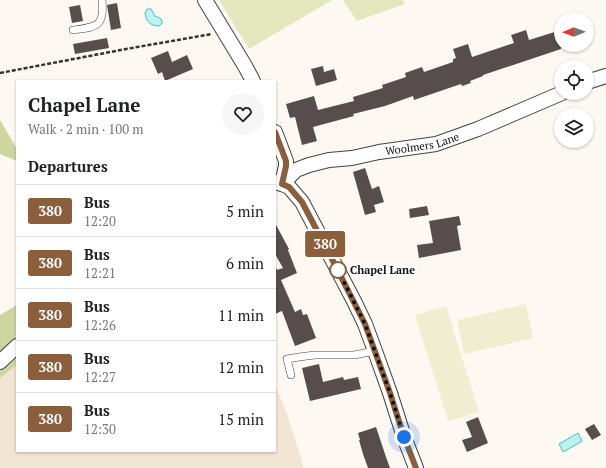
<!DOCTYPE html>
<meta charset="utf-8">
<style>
:root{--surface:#fff;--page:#f6f6f6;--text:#202124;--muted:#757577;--line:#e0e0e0}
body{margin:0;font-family:"PT Serif",serif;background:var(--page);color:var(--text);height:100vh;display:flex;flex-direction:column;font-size:15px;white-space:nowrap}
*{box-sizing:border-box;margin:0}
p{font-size:13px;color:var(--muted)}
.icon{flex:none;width:22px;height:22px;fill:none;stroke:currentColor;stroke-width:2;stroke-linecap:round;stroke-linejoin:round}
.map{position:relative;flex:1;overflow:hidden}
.side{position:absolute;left:16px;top:80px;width:260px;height:372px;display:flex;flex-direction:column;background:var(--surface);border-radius:0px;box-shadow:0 1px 3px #0004}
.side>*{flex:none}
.badge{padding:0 8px;border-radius:3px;font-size:14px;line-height:26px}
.needle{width:26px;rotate:269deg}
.fabs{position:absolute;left:554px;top:12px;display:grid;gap:8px}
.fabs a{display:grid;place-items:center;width:40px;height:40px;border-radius:50%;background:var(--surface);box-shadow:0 1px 3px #0004;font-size:20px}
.you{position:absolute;width:20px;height:20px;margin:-10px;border:3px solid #fff;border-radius:50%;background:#1a73e8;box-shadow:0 0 0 6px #1a73e833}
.map>.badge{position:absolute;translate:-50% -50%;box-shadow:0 0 0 2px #fff}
h2{padding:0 12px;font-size:15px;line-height:36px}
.round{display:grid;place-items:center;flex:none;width:42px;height:42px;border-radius:21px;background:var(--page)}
.head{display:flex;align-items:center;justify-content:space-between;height:68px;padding:0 12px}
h1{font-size:19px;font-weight:800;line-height:30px}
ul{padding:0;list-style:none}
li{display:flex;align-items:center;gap:12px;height:52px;padding:0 12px;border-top:1px solid var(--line)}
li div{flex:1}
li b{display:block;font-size:15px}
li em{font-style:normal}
li .badge{min-width:44px;font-weight:700;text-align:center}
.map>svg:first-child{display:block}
</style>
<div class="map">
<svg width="606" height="468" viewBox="0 0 606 468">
<rect width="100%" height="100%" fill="#fef8f3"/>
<path fill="#f3e5d4" d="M17 365V451H275V384L287 414 304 468H0V378Z"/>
<path fill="#e2e7be" d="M219 0H332L249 49Z
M343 0H403L405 4 357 21Z"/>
<path fill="#cdd69f" d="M0 120 17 149V161L0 154Z
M17 304V365L0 378V315L15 306Z"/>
<path fill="#efeed0" d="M526 304 533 338 464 354 457 320Z
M446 306 479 412 448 421 415 315Z"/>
<path fill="#bbf2f2" stroke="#48c0c4" d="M147 9H151L155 16 160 18 162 21V23L159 26C150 26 146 21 145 13Z
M578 433 582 441 563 452 559 444Z"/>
<path fill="#584d4d" d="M117 3 121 28 111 30 107 5Z
M80 5 83 21 72 23 69 7Z
M526 30 529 40 561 30V49L483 75V76L470 81 471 83 462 86 461 84 414 100 413 96 385 106 353 114 354 116 313 127 317 141 302 145 295 117 290 118 286 104 314 96 318 110 354 101 353 97 383 88 382 85 406 77 405 73 422 67 424 72 453 62V59L456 58 453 49 468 44 472 57 514 43 511 35Z
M107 38 109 48 75 54 73 44Z
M168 51 172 62 187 55 193 69 165 81 162 72 158 74 151 58Z
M323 66 324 72 334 69 337 80 316 86 311 69Z
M365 168 372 189 379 186 384 202 374 205 376 212 365 215 353 172Z
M427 206 429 215 410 218 409 209Z
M459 216 461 225 457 226 461 250 419 258 417 245 433 243 429 221Z
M275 223 289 249 288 250 297 273 281 280 295 312 301 309 303 315 307 314 316 338 295 346 282 311 275 314V265L277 270 283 268 275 254Z
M319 364 323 382 343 377 344 380 358 377 361 389 310 401 302 368Z
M478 417 488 443 467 452 462 440 472 437 466 422Z
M594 424 601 435 592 440 585 429Z
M376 427 386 457 390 468H368L363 454 359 440H360L358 433Z"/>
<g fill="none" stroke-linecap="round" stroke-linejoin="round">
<g stroke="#434343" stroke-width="8">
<path id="lane" d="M73 30C96 27 105 27 102 0
M291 375 287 359 299 357 315 355H354L375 351"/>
</g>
<g stroke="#434343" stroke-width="16">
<g id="street">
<path d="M205 0 245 66 253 81"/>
<path d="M587 82 606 76"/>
<path d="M275 132 286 161V166L282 183"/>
<path d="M275 182 282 184 289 187 302 202 354 301 365 324 375 351 390 393 404 437 416 468"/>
<path id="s1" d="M282 184 296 170 309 165 329 160 352 158 379 152 436 144 478 129 562 93"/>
<path d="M0 362 17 346"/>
</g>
</g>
<path stroke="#323232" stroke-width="2.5" stroke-dasharray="4 2" stroke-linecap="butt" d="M0 73 126 49 212 34"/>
<use href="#lane" stroke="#fff" stroke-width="7"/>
<use href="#street" stroke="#fff" stroke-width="14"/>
</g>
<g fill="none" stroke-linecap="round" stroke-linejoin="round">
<g stroke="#fff" stroke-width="9">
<path id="line" d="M275 132 286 161V166L282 184 289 187 302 202 333 261 365 324 390 393 404 437 416 468"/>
</g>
<use href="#line" stroke="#8b5e3c" stroke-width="6"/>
<path stroke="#101010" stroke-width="4" stroke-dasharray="0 7.2" d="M338 270 365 324 390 393 404 437"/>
</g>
<circle fill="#fff" stroke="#8b5e3c" stroke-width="2" cx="338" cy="270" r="8"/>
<g text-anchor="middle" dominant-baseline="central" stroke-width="4" stroke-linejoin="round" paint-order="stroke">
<g font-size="11" fill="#101010" stroke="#fff">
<text stroke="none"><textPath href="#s1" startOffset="149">Woolmers Lane</textPath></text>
</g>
<g font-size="11" font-weight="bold" fill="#101010" stroke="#fff" text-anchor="start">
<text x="350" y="270">Chapel Lane</text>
</g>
</g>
</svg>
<div class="fabs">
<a><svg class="needle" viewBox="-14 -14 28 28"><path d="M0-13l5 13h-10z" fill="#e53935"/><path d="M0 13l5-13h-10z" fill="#757577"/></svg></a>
<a><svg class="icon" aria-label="locate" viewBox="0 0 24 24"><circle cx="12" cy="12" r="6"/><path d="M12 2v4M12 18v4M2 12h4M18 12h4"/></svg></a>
<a><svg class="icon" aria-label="layers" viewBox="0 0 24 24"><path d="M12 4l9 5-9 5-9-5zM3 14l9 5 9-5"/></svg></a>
</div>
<div class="you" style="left:404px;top:437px"></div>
<b class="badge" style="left:325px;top:244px;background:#8b5e3c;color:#fff">380</b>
<section class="side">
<div class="head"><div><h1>Chapel Lane</h1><p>Walk · 2 min · 100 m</p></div><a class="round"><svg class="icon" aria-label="heart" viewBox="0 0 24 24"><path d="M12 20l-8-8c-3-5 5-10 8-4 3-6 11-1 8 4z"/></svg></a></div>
<h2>Departures</h2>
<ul>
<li><span class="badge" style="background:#8b5e3c;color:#fff">380</span><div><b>Bus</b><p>12:20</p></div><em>5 min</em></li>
<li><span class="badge" style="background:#8b5e3c;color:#fff">380</span><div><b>Bus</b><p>12:21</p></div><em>6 min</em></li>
<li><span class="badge" style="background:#8b5e3c;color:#fff">380</span><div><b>Bus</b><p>12:26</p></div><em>11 min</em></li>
<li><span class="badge" style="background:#8b5e3c;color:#fff">380</span><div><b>Bus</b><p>12:27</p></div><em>12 min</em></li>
<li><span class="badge" style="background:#8b5e3c;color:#fff">380</span><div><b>Bus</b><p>12:30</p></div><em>15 min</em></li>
</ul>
</section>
</div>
